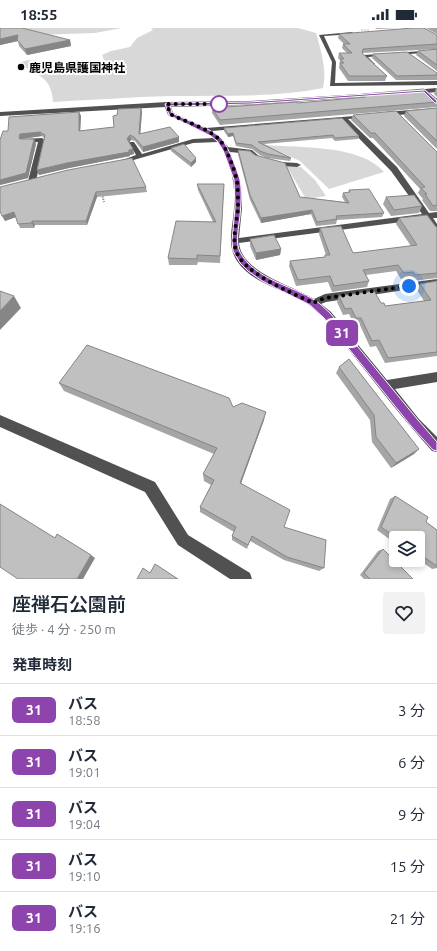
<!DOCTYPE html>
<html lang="ja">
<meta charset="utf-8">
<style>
:root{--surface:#fff;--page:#f2f2f3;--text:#1f2937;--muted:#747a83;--line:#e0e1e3}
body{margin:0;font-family:Ubuntu,"Noto Sans JP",sans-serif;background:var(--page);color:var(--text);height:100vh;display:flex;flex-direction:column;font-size:15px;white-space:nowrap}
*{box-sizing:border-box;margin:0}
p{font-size:13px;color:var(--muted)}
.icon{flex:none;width:22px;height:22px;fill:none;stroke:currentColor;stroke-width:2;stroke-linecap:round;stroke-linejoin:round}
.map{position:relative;height:551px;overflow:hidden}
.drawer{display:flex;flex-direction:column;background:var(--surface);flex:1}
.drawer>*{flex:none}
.badge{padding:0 8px;border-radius:6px;font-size:14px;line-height:26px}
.controls{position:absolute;left:389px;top:503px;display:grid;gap:8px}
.controls a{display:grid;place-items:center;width:36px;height:36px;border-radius:4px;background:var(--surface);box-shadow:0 2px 6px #0003;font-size:20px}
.you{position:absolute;width:20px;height:20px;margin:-10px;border:3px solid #fff;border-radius:50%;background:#1a73e8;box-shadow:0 0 0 6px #1a73e833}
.map>.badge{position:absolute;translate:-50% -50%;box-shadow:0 0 0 2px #fff}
h2{padding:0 12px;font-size:15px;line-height:36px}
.round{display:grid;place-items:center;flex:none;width:42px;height:42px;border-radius:4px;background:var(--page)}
.summary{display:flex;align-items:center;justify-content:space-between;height:68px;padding:0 12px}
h1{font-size:19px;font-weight:600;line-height:30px}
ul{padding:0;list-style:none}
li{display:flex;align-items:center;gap:12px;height:52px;padding:0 12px;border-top:1px solid var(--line)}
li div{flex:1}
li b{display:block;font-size:15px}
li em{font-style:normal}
li .badge{min-width:44px;font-weight:700;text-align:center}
.status{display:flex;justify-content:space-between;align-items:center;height:28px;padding:0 20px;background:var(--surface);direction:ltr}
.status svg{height:11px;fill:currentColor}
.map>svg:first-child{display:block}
</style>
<div class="status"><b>18:55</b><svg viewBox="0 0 49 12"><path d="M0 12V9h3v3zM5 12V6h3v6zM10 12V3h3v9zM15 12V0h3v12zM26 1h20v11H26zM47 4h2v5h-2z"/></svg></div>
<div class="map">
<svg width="437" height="551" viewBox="0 0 437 551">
<rect width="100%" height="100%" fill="#fff"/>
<path fill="#d8d8d8" d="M0 0H122L95 5 8 8Z
M151 0H298L316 5C321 23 327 41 323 60 274 70 222 67 171 68 132 69 92 72 53 74 52 49 37 47 18 35L28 32 52 37 80 32 87 35 104 32 102 27 111 23 130 19 137 10 153 2Z
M265 117C299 120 360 116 384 144L329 161 300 133Z
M287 139H301L315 152 326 168 306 171Z"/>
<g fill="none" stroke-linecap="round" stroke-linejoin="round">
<path stroke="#737373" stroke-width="1" stroke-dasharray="0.5 1" stroke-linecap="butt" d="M361 2H369"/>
<path stroke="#737373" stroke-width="2" stroke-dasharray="1 1.5" stroke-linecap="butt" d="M102 166 104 174"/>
<path fill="#515151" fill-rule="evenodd" d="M352 4 354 6 324 8 336 34 335 55 437 53V57L330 58 332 34 319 7Z
M437 22V24L368 29 375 36 373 37 362 28 364 27Z
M437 60V64L413 66 410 64 413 62Z
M375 65 377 66V68L250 77 171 79 173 85 206 100 367 87V89L365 90 348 91 397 139 429 185 437 184V190H433L437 196V205L434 204 425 191 239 215C242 245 292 257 314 271L325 266 437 251V257L326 274 321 276 331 284 387 352 437 344V354L395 361 419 391 437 409V424L432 423C404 392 379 360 353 327 340 310 327 290 309 277 287 262 253 257 237 233 226 216 233 199 234 180 236 157 231 133 218 114L193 115 123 135H119L117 134 136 127 129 115 130 114H134L142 126 193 111 214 110 211 108 168 87 165 79 0 88V84L167 74 250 73ZM341 92 391 143 422 186 239 210 242 180 241 156 230 124 250 126 255 130 281 138 297 139 301 137 297 135 281 134 267 131 259 128 252 122 228 119 221 110 212 103Z
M437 80V84L385 88 382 86 385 84Z
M42 110 45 112 36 153 35 155H29L28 153 38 114 24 115 21 113 24 111Z
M0 387 155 454 188 507 250 545 252 551H230L178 517 145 464 0 399Z"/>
</g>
<path fill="#a5a5a5" d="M0 0 70 12 71 18 27 27 19 18 18 13 0 17Z
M375 0H398L377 1Z
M426 0H437V6Z
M339 6 437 7V21L362 25 387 48 385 53H348L339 40 340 32 338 30 339 25H347L342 20 343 16H344L338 10Z
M437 21V43L416 27 418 23Z
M373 26 437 45V52H396L372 30Z
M436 60H437V69L434 66Z
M363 66 437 71V79L220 97 212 85V80L297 75 363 69Z
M141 80 142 84 140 106 179 114 143 124 135 113 131 112 129 114 133 121 134 126 130 127V128L69 140 39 147 37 142 44 110 42 108 21 111H34L36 116 28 150 0 157V112L8 103 79 84 81 88 80 103 114 99 117 87Z
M437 80V121L404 88 406 83Z
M353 87 437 124V183H430L422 172 423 171 418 165 420 161 373 110H370L351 92Z
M224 100 359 108 358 111 335 113 332 110 264 116 291 130 290 133 267 130 260 127 252 121 236 118 233 108 228 109 224 103Z
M171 120 196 134 191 139 171 123Z
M238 122 300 169 345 174 342 169 343 165H348L349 162 384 185 382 189 337 192 336 196 316 198 311 186 261 195 250 172 238 126Z
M197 156H224L220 235 198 234 197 237H169L168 230 213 194 198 162Z
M0 159H146L147 164 97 169 87 197H35L34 200H20L16 189 5 193Z
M386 169 422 178 419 185 391 188 383 176Z
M399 190 437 199V250L412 253 410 250 401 251 396 243 366 247 369 253 367 259 332 264 328 254 296 258 289 238 290 233 324 229 325 227H326L319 206 320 200 353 225 411 218 396 196Z
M250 211 281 221 280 227 256 232 250 218Z
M437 253V328L385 335 376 318 370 319 359 295 354 296 349 286 343 287 337 274 339 268 381 275 385 278 424 273 417 262 420 256Z
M339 339 414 426 391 440 372 414 370 392 336 345Z
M59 355 233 379 264 392 241 455 324 540 319 543 284 532 250 513 247 521 232 512V508L234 504 200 484V479L211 457 204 453 203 446 214 426 64 363Z
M395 468 426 494 437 502V540L432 541 418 531V510H396V516L377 502 390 471Z
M383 521 413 551H364L360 547 378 523Z"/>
<path fill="#868686" d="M18 7V13L0 17V11Z
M70 12 71 18 27 27 25 21Z
M141 80 142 84 140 110 139 106Z
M79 84 81 88 80 107 79 103Z
M40 104 42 108 21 111 20 114 19 110 20 106Z
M233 105V108L228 109V106Z
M130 107 131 112 128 116 127 111Z
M179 109V114L143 124V119Z
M34 111 36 116 28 150 0 157V152Z
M133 121 134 126 130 127V128L69 140 39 147 37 142 67 135Z
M196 130V134L191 139V135Z
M96 164 97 169 87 197 86 193Z
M312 182 311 186 261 195V190Z
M14 184 16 189 5 193 2 188Z
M32 193 35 197 34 200 32 195Z
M281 221 280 227 256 232V225Z
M14 268 21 280 0 302V283Z
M266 384 264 392 239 461 240 455Z
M419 421 414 426 391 440 396 435Z
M91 527 95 530 83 551H77Z"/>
<path fill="#c0c0c0" stroke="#868686" d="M0 0H22L70 12 25 21 17 12 18 7 0 11Z
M413 0H424L437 7V16L363 21 362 25 387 48H349L340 35H344L340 31H344L339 25H352L343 16H350L339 6Z
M437 21V37L418 23Z
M407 24 437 45V47L397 48 373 26Z
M424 61 437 71V74L220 92 212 80 296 74 297 75 366 69 363 66Z
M141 80 139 106 170 99 179 109 143 119 134 109 130 107 127 111 133 121 129 122V124L67 135 37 142 45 107 40 104 20 106 19 110 20 111H34L26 145 0 152V112L3 103H8L9 89 79 84V103L114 99 113 88 117 87 118 81Z
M437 80V113L406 83Z
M396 83 437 124V177L433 178 425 166H427L421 160 425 159 375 105H371L353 87Z
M342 90 359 108 335 110 333 107 258 114 291 130 268 126 260 123 252 117 236 115 233 105 228 106 224 100Z
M184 116 196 130 191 135 171 120Z
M238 122 250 123 255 127 285 135 300 169 349 175 343 165 350 164 349 162 369 161 384 185 336 188 337 191 317 194 312 182 261 190 250 167Z
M132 130 146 159 96 164 86 193H32V195L18 196 14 184 2 188 0 183V159L68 142Z
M197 156H224L220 228 197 227V231L168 230 176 193 216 194Z
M414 167 422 178 394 182 386 169Z
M427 187 436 199H437V245L415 247 413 244 404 245 398 237 363 242 369 253 334 258 330 248 298 252 290 233 325 229V227H330L320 200 341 198 353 225 417 217 399 190Z
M274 207 281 221 256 225 250 211Z
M437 253V324L388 330 379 312 372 313 361 290H356L351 280 345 281 339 268 374 263 381 275H384L385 278 431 272 420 256Z
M0 263 14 268 0 283Z
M87 317 229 370 233 379 242 375 266 384 240 455 290 482 284 499 326 512 324 540 287 529 252 508 248 517 232 508 236 499 200 479 214 452 203 446 217 420 59 355Z
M349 331 419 421 396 435 376 409 374 387 339 339Z
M395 468 428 489 426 494 437 502V538L418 525V510H397L381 499Z
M0 476 55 510 57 506 91 527 77 551H18L0 539Z
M383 521 413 551H370L364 545Z
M155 536 178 551H137L143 540 150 545Z"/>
<path fill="#8e44ad" stroke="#fff" d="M425 62 437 73V75H435L424 64 250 76 170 78 172 85C186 92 210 100 221 110 228 118 237 141 240 152 242 162 241 177 240 188 239 198 235 215 240 224 255 252 292 257 316 273 321 276 325 281 330 285L418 392 437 414V423L433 422 411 398 324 290 310 277 262 253 248 243 240 235 233 223 232 213 235 179 234 152 223 122 217 113 211 108 169 87 165 76 167 75 250 74Z"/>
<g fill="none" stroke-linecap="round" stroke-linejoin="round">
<path stroke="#000" stroke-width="4" stroke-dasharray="0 7.2" d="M219 76H167L170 86C185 94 206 99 219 111 226 118 235 143 237 153 238 161 238 172 238 180 237 193 232 210 236 223 244 246 293 265 313 275L325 270 409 258"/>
</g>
<circle fill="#000" stroke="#fff" stroke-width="1.5" cx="21" cy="39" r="4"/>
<circle fill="#fff" stroke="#8e44ad" stroke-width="2" cx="219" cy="76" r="8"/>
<g text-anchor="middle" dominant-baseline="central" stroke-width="4" stroke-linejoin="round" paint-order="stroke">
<g font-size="12" font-weight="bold" fill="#000" stroke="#fff" text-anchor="start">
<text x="29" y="39">鹿児島県護国神社</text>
</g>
</g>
</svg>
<div class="controls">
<a><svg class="icon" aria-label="layers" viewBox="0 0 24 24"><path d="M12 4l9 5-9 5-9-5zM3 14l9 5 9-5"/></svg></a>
</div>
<div class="you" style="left:409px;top:258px"></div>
<b class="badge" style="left:342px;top:305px;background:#8e44ad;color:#fff">31</b>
</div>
<section class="drawer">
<div class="summary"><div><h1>座禅石公園前</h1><p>徒歩 · 4 分 · 250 m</p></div><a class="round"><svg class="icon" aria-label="heart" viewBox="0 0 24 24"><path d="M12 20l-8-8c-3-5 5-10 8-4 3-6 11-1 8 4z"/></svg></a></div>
<h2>発車時刻</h2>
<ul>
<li><span class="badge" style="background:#8e44ad;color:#fff">31</span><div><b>バス</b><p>18:58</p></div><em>3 分</em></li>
<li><span class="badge" style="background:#8e44ad;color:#fff">31</span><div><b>バス</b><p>19:01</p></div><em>6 分</em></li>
<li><span class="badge" style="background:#8e44ad;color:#fff">31</span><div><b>バス</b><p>19:04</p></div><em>9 分</em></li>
<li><span class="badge" style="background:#8e44ad;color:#fff">31</span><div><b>バス</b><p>19:10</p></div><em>15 分</em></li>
<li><span class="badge" style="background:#8e44ad;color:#fff">31</span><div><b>バス</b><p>19:16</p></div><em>21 分</em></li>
</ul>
</section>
